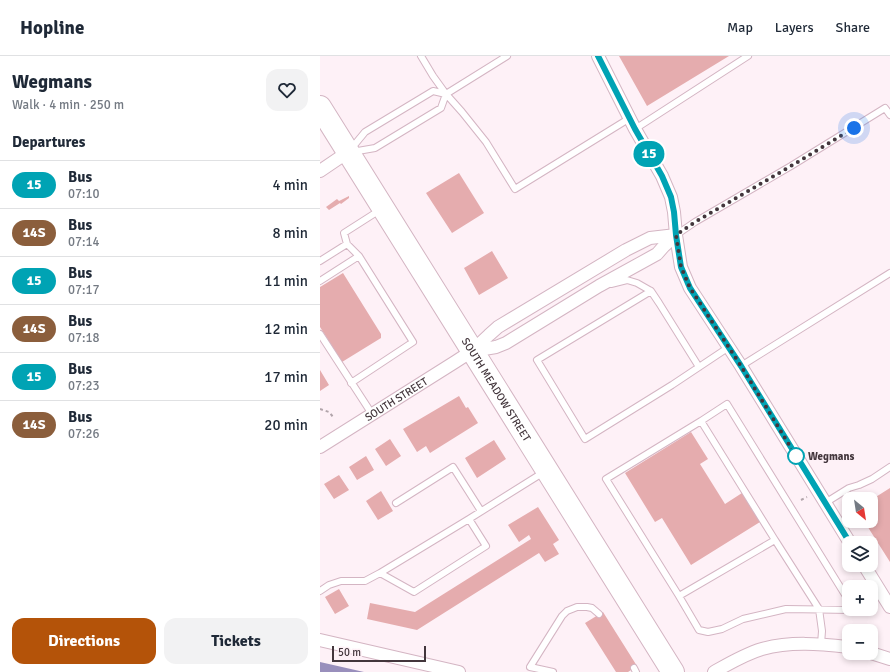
<!DOCTYPE html>
<meta charset="utf-8">
<style>
:root{--surface:#fff;--page:#f2f2f3;--text:#1f2937;--muted:#747a83;--line:#e0e1e3;--accent:#b45309}
body{margin:0;font-family:Signika,sans-serif;background:var(--page);color:var(--text);height:100vh;display:flex;flex-direction:column;font-size:15px;white-space:nowrap}
*{box-sizing:border-box;margin:0}
p{font-size:13px;color:var(--muted)}
.icon{flex:none;width:22px;height:22px;fill:none;stroke:currentColor;stroke-width:2;stroke-linecap:round;stroke-linejoin:round}
.map{position:relative;flex:1;overflow:hidden}
.details{display:flex;flex-direction:column;background:var(--surface);width:320px}
.details>*{flex:none}
.badge{padding:0 8px;border-radius:13px;font-size:14px;line-height:26px}
.needle{width:26px;rotate:150deg}
.fabs{position:absolute;left:522px;top:436px;display:grid;gap:8px}
.fabs a{display:grid;place-items:center;width:36px;height:36px;border-radius:8px;background:var(--surface);box-shadow:0 2px 6px #0003;font-size:20px}
.scale{position:absolute;left:12px;bottom:10px;width:94px;box-sizing:border-box;padding-left:4px;border:2px solid #43363c;border-top:0;font-size:11px;line-height:14px;white-space:nowrap;color:#43363c;-webkit-text-stroke:3px #fef1f7;paint-order:stroke}
.you{position:absolute;width:20px;height:20px;margin:-10px;border:3px solid #fff;border-radius:50%;background:#1a73e8;box-shadow:0 0 0 6px #1a73e833}
.map>.badge{position:absolute;translate:-50% -50%;box-shadow:0 0 0 2px #fff}
h2{padding:0 12px;font-size:15px;line-height:36px}
.round{display:grid;place-items:center;flex:none;width:42px;height:42px;border-radius:12px;background:var(--page)}
.head{display:flex;align-items:center;justify-content:space-between;height:68px;padding:0 12px}
h1{font-size:19px;font-weight:700;line-height:30px}
.cta{display:flex;gap:8px;margin-top:auto;padding:8px 12px}
.cta a{flex:1;height:46px;border-radius:12px;background:var(--accent);color:#fff;font-size:16px;font-weight:700;line-height:46px;text-align:center}
.cta a+a{background:var(--page);color:var(--text)}
ul{padding:0;list-style:none}
li{display:flex;align-items:center;gap:12px;height:48px;padding:0 12px;border-top:1px solid var(--line)}
li div{flex:1}
li b{display:block;font-size:15px}
li em{font-style:normal}
li .badge{min-width:44px;font-weight:700;text-align:center}
header{display:flex;align-items:center;gap:24px;box-sizing:border-box;height:56px;padding:0 20px;background:var(--surface);border-bottom:1px solid var(--line)}
header strong{font-size:19px}
nav{display:flex;gap:22px;margin-inline-start:auto;font-size:14px}
main{display:flex;flex:1;min-height:0}
.map>svg:first-child{display:block}
</style>
<header>
<strong>Hopline</strong>
<nav><a>Map</a><a>Layers</a><a>Share</a></nav>
</header>
<main>
<section class="details">
<div class="head"><div><h1>Wegmans</h1><p>Walk · 4 min · 250 m</p></div><a class="round"><svg class="icon" aria-label="heart" viewBox="0 0 24 24"><path d="M12 20l-8-8c-3-5 5-10 8-4 3-6 11-1 8 4z"/></svg></a></div>
<h2>Departures</h2>
<ul>
<li><span class="badge" style="background:#00a3b4;color:#fff">15</span><div><b>Bus</b><p>07:10</p></div><em>4 min</em></li>
<li><span class="badge" style="background:#8b5e3c;color:#fff">14S</span><div><b>Bus</b><p>07:14</p></div><em>8 min</em></li>
<li><span class="badge" style="background:#00a3b4;color:#fff">15</span><div><b>Bus</b><p>07:17</p></div><em>11 min</em></li>
<li><span class="badge" style="background:#8b5e3c;color:#fff">14S</span><div><b>Bus</b><p>07:18</p></div><em>12 min</em></li>
<li><span class="badge" style="background:#00a3b4;color:#fff">15</span><div><b>Bus</b><p>07:23</p></div><em>17 min</em></li>
<li><span class="badge" style="background:#8b5e3c;color:#fff">14S</span><div><b>Bus</b><p>07:26</p></div><em>20 min</em></li>
</ul>
<div class="cta"><a>Directions</a><a>Tickets</a></div>
</section>
<div class="map">
<svg width="570" height="616" viewBox="0 0 570 616">
<rect width="100%" height="100%" fill="#fef1f7"/>
<path fill="#998fbc" d="M0 606 44 616H0Z"/>
<path fill="#e5acae" d="M299 0H409L327 50Z
M139 117 164 157 132 177 106 137Z
M29 140V142L21 148 20 147 9 154 6 151 17 143 19 145Z
M172 195 188 222 159 239 144 212Z
M23 217 61 278V282L22 306 0 271V231Z
M0 314 9 329 0 335Z
M139 340 146 352 148 351 158 367 110 397 106 390 97 396 83 373Z
M371 376 388 403 380 408 405 448 422 437 440 466 371 509 342 462 335 466 305 417Z
M70 383 81 400 66 410 55 393Z
M174 384 186 403 157 422 145 402Z
M46 400 54 414 37 424 29 411Z
M19 419 29 434 14 443 4 428Z
M570 432V506L544 465H551V444Z
M61 435 73 455 58 464 46 445Z
M218 451 239 484 233 488 239 498 225 506 219 497 97 574 47 563 50 547 95 556 211 483 209 479 199 486 188 469Z
M19 533 29 550 15 558 5 541Z
M283 556 317 610 308 616H296L265 567Z"/>
<g fill="none" stroke-linecap="round" stroke-linejoin="round">
<g stroke="#d4b5c3" stroke-width="8">
<path id="lane" d="M101 0 113 20 126 38 142 56 166 86 195 133 310 62
M315 73 428 0
M31 93 45 76 113 35 126 38
M32 96 55 92 121 52 126 38 187 0
M356 179 375 166 471 110 565 52 570 59
M27 188 24 177 60 154
M0 205 27 188 39 200 93 286 31 327
M0 225 39 200
M291 228 307 224 317 227 331 235 339 247 379 311
M331 235 217 304 265 383 352 329 409 291
M0 278 52 358
M421 310 570 217
M381 365 407 348 527 542 529 547
M76 447 133 411 161 455
M505 447 529 432 539 429 552 423 570 411
M149 463 166 490 94 536 60 517 149 463 224 416
M0 535 9 529 21 525H45L60 517
M359 540 286 423 381 365 455 484
M501 588 502 575 499 553 455 484 359 540 379 574 388 576 402 573 423 563 466 553 532 554V553
M314 612 316 616
M233 616 210 611 242 560 247 555 257 551H267L272 552 279 558"/>
</g>
<g stroke="#d4b5c3" stroke-width="14">
<g id="street">
<path d="M278 0 315 73 342 120 351 141 354 156 356 179 361 211 370 232 421 310 530 487"/>
<path d="M0 115 28 96"/>
<path d="M152 295 176 291 186 287 279 230 337 198 344 190 356 179"/>
<path id="s1" d="M0 391 135 306 152 295 169 279 178 271 306 194 330 182 356 179"/>
<path d="M544 509 570 551"/>
<path d="M0 584 139 616"/>
<path d="M551 597 570 603"/>
<path d="M394 616C410 607 425 598 442 593 471 585 500 588 529 591"/>
</g>
</g>
<g stroke="#d4b5c3" stroke-width="24">
<g id="highway">
<path id="s2" d="M0 51 353 616"/>
</g>
</g>
<path stroke="#b2a5ab" stroke-width="2" stroke-dasharray="3 3" stroke-linecap="butt" d="M0 353 9 356 14 362
M481 444 487 441"/>
<use href="#lane" stroke="#fff" stroke-width="6"/>
<use href="#street" stroke="#fff" stroke-width="12"/>
<use href="#highway" stroke="#fff" stroke-width="22"/>
</g>
<g fill="none" stroke-linecap="round" stroke-linejoin="round">
<g stroke="#fff" stroke-width="9">
<path id="line" d="M278 0 315 73 342 120 351 141 354 156 356 179 361 211 370 232 421 310 530 487"/>
</g>
<use href="#line" stroke="#00a3b4" stroke-width="6"/>
<path stroke="#43363c" stroke-width="4" stroke-dasharray="0 7.2" d="M476 400 421 310 370 232 361 211 356 179 375 166 471 110 534 72"/>
</g>
<circle fill="#fff" stroke="#00a3b4" stroke-width="2" cx="476" cy="400" r="8"/>
<g text-anchor="middle" dominant-baseline="central" stroke-width="3" stroke-linejoin="round" paint-order="stroke">
<g font-size="11" fill="#43363c" stroke="#fef1f7">
<text stroke="none"><textPath href="#s2" startOffset="333">SOUTH MEADOW STREET</textPath></text>
<text stroke="none"><textPath href="#s1" startOffset="90">SOUTH STREET</textPath></text>
</g>
<g font-size="11" font-weight="bold" fill="#43363c" stroke="#fef1f7" text-anchor="start">
<text x="488" y="400">Wegmans</text>
</g>
</g>
</svg>
<div class="fabs">
<a><svg class="needle" viewBox="-14 -14 28 28"><path d="M0-13l5 13h-10z" fill="#e53935"/><path d="M0 13l5-13h-10z" fill="#747a83"/></svg></a>
<a><svg class="icon" aria-label="layers" viewBox="0 0 24 24"><path d="M12 4l9 5-9 5-9-5zM3 14l9 5 9-5"/></svg></a>
<a>+</a>
<a>−</a>
</div>
<div class="scale">50 m</div>
<div class="you" style="left:534px;top:72px"></div>
<b class="badge" style="left:329px;top:98px;background:#00a3b4;color:#fff">15</b>
</div>
</main>
